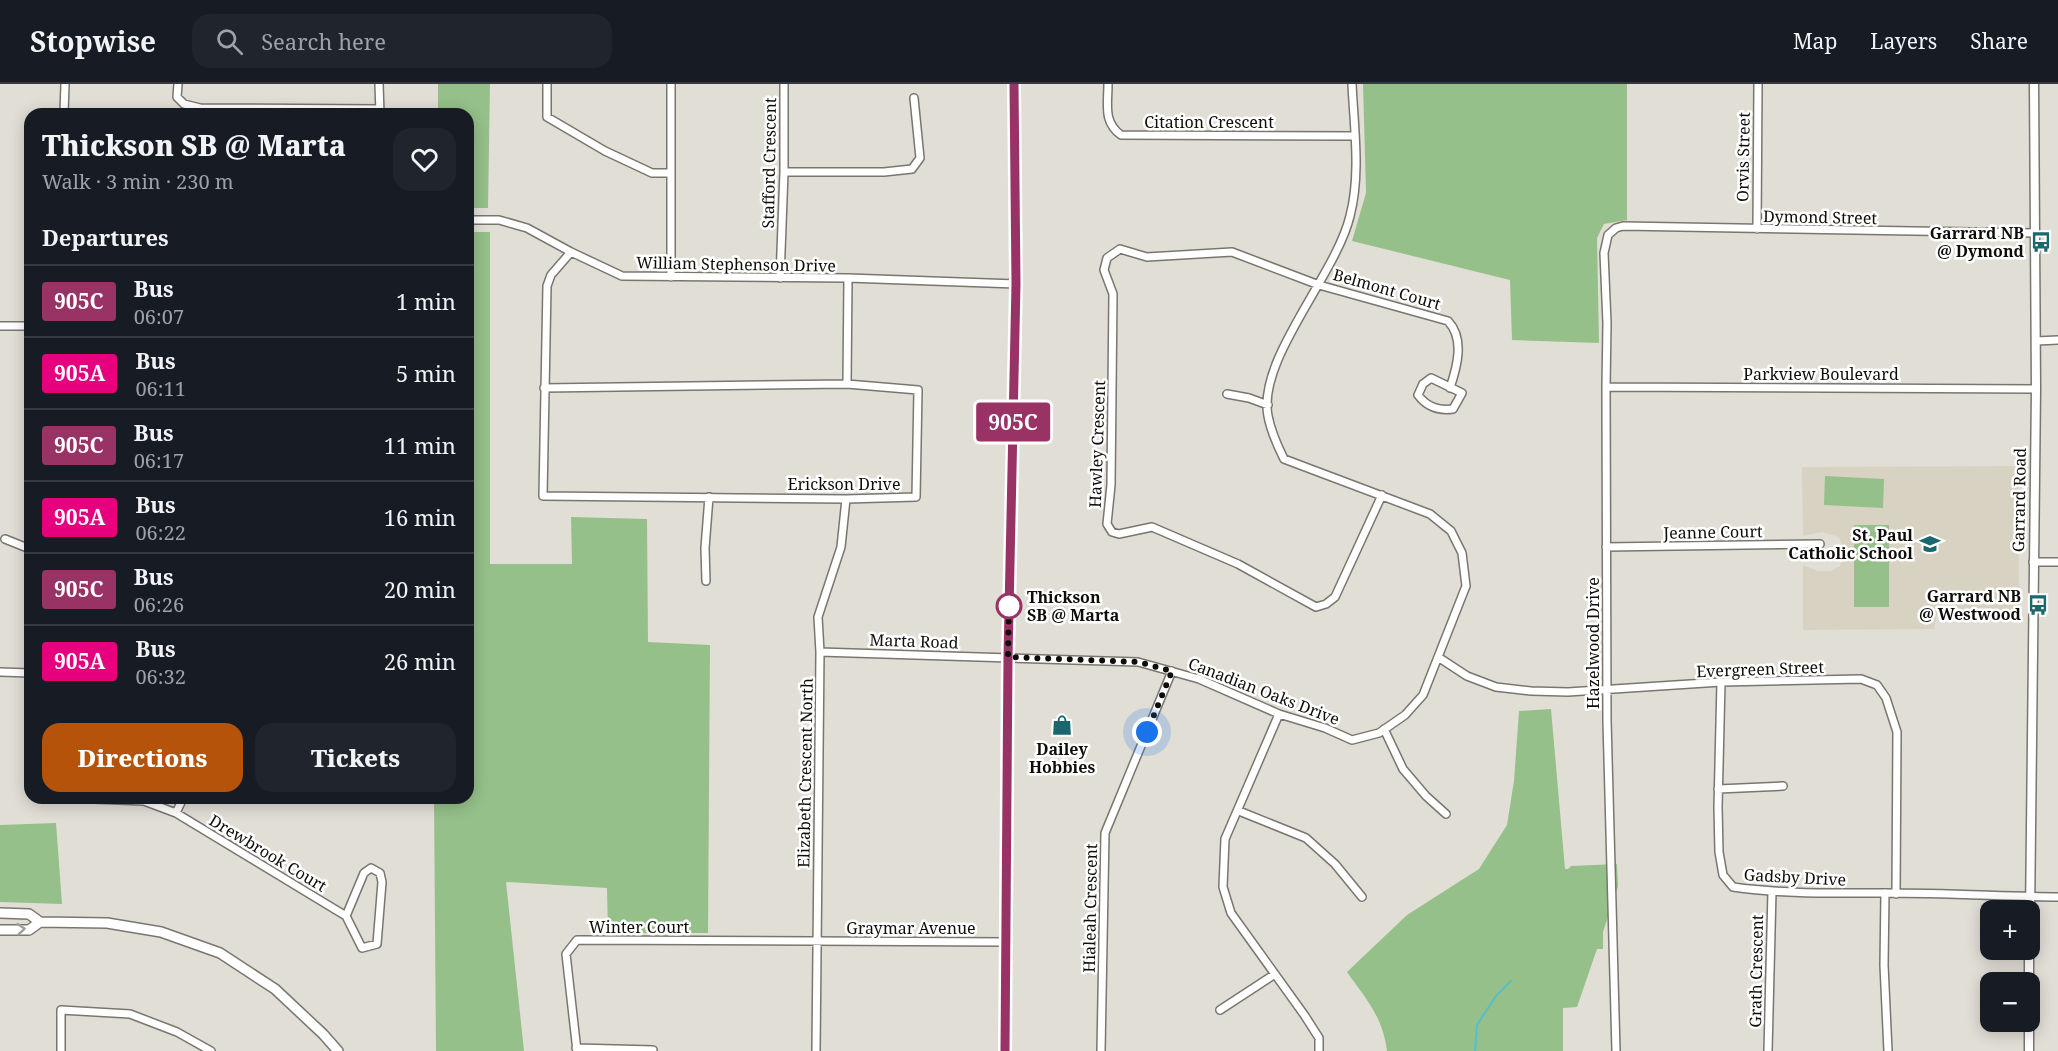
<!DOCTYPE html>
<meta charset="utf-8">
<style>
:root{--surface:#171b24;--page:#20242c;--text:#f1f3f6;--muted:#9ea1a6;--line:#363941;--accent:#b45309}
body{margin:0;font-family:"Noto Serif",serif;background:var(--page);color:var(--text);height:100vh;display:flex;flex-direction:column;font-size:22px;white-space:nowrap}
*{box-sizing:border-box;margin:0}
p{font-size:20px;color:var(--muted)}
.icon{flex:none;width:33px;height:33px;fill:none;stroke:currentColor;stroke-width:2;stroke-linecap:round;stroke-linejoin:round}
.map{position:relative;flex:1;overflow:hidden}
.drawer{position:absolute;left:24px;top:24px;width:450px;height:696px;display:flex;flex-direction:column;background:var(--surface);border-radius:18px;box-shadow:0 3px 15px #0003}
.drawer>*{flex:none}
.badge{padding:0 12px;border-radius:4px;font-size:21px;line-height:39px}
.buttons{position:absolute;left:1980px;top:816px;display:grid;gap:12px}
.buttons a{display:grid;place-items:center;width:60px;height:60px;border-radius:12px;background:var(--surface);box-shadow:0 3px 15px #0003;font-size:30px}
.you{position:absolute;width:30px;height:30px;margin:-15px;border:4px solid #fff;border-radius:50%;background:#1a73e8;box-shadow:0 0 0 9px #1a73e833}
.map>.badge{position:absolute;translate:-50% -50%;box-shadow:0 0 0 3px #fff}
h2{padding:0 18px;font-size:22px;line-height:54px}
.round{display:grid;place-items:center;flex:none;width:63px;height:63px;border-radius:18px;background:var(--page)}
.summary{display:flex;align-items:center;justify-content:space-between;height:102px;padding:0 18px}
h1{font-size:28px;font-weight:800;line-height:45px}
.button{display:flex;gap:12px;margin-top:auto;padding:12px 18px}
.button a{flex:1;height:69px;border-radius:18px;background:var(--accent);color:#fff;font-size:24px;font-weight:800;line-height:69px;text-align:center}
.button a+a{background:var(--page);color:var(--text)}
ul{padding:0;list-style:none}
li{display:flex;align-items:center;gap:18px;height:72px;padding:0 18px;border-top:2px solid var(--line)}
li div{flex:1}
li b{display:block;font-size:22px}
li em{font-style:normal}
li .badge{min-width:66px;font-weight:700;text-align:center}
header{display:flex;align-items:center;gap:36px;box-sizing:border-box;height:84px;padding:0 30px;background:var(--surface);border-bottom:2px solid var(--line)}
header strong{font-size:28px}
nav{display:flex;gap:33px;margin-inline-start:auto;font-size:21px}
.search{width:420px;height:54px;background:var(--page);display:flex;align-items:center;gap:15px;box-sizing:border-box;padding:0 21px;border-radius:18px;color:var(--muted);font-size:22px}
.map>svg:first-child{display:block}
</style>
<header>
<strong>Stopwise</strong>
<div class="search"><svg class="icon" aria-label="search" viewBox="0 0 24 24"><circle cx="10" cy="10" r="6"/><path d="M15 15l6 6"/></svg>Search here</div>
<nav><a>Map</a><a>Layers</a><a>Share</a></nav>
</header>
<div class="map">
<svg width="2058" height="967" viewBox="0 0 2058 967">
<rect width="100%" height="100%" fill="#e1ded6"/>
<path fill="#d8d2c2" d="M2018 382 2019 529 1937 530 1934 545 1803 546V481L1818 487H1831L1840 482 1844 467 1839 453 1822 448 1803 452 1802 383Z"/>
<path fill="#95c089" d="M438 0H490L488 124H468V30H438Z
M1363 0H1627V136L1604 140 1597 154 1599 259 1512 256 1510 196 1352 157 1366 109Z
M468 148H490V480H572L571 433 647 435 648 558 710 561 708 849H608L607 804 506 798 524 967H436L434 714H468Z
M1825 392 1884 395 1883 424 1824 421Z
M1854 441H1889V523H1854Z
M1551 625 1565 785H1568L1571 782 1617 780 1618 802 1603 848V865H1597L1577 923 1563 924V967H1387C1383 933 1366 915 1347 888L1407 831 1479 785 1507 741 1514 697 1519 627Z
M56 739 62 820 0 818V741Z"/>
<g fill="none" stroke-linecap="round" stroke-linejoin="round">
<path stroke="#55bfcc" stroke-width="2" d="M1475 967 1477 941 1496 912 1511 897"/>
<g stroke="#7a766f" stroke-width="10">
<path id="minor" d="M178 0 177 13 184 20 200 24 380 25
M379 0 380 30
M547 0V33L605 67 652 89H670
M1108 0C1108 21 1103 38 1121 51L1354 52
M64 30 65 0
M784 88H884L912 85 920 74 914 14
M468 136H499L527 144 571 168 622 192 848 194 1016 200
M1757 145 1758 0
M671 193V0
M780 194 784 88V0
M0 242H30
M2036 257 2058 256
M1431 294 1462 309 1453 325C1438 327 1427 323 1418 311L1423 300Z
M847 300 848 194
M1606 303 2036 305
M544 304 847 300 918 306 916 413 846 415 543 412 547 202 551 191 571 168
M1227 310 1249 314 1268 321
M1382 411 1335 513 1326 520 1316 523 1238 480 1152 443 1119 450 1112 448 1107 440 1111 401 1113 210 1104 186 1107 174 1120 165 1147 173 1232 168 1319 201 1448 237C1465 255 1457 283 1450 304
M5 455 30 465
M1606 463 1820 460
M2033 478H2058
M706 497 705 464 709 413
M820 568 1138 578 1199 595 1279 630 1325 644 1352 656 1379 649 1405 631 1423 611 1466 502 1462 469 1451 447 1430 430 1284 375C1277 361 1271 348 1268 332 1257 275 1336 191 1350 132 1361 90 1354 43 1352 0
M1438 573 1467 592 1496 603 1531 607 1568 608 1721 598 1861 595 1877 601 1886 614 1897 648 1896 810
M0 588 30 589
M1721 598 1718 723 1719 768 1723 791 1733 803C1783 810 1833 809 1884 809 1942 809 2000 812 2058 813
M1279 630 1225 755 1223 803 1231 829 1305 932 1319 954V967
M1384 645 1403 685 1426 712 1446 730
M1718 705 1783 702
M69 714 144 717 176 729 346 832 362 864 377 860 382 798 380 789 371 784 364 789 346 832
M1239 727 1306 754 1335 780 1362 813
M176 729 183 714
M1885 809 1884 881 1888 967
M1220 926 1275 890
M576 964 653 966
M61 967V926L130 930 177 948 211 967
M577 967 566 870 577 856 1006 858
M816 967 820 568 818 533 841 463 846 415
M1101 967 1105 749 1172 587
M1616 967 1607 637 1606 303 1607 239 1604 169 1608 151 1616 144 1623 142 2036 149
M1768 967 1772 807"/>
</g>
<g stroke="#7a766f" stroke-width="11">
<path id="tertiary" d="M2030 832 2036 305 2034 0
M2029 898V866
M2029 967V938"/>
</g>
<g stroke="#7a766f" stroke-width="12">
<path id="secondary" d="M0 829 29 830 40 838 107 839 161 848 220 869 275 905 323 950 338 967
M0 846H29L40 838
M1005 967 1008 574 1016 200 1014 0"/>
</g>
<use href="#minor" stroke="#fff" stroke-width="7"/>
<use href="#tertiary" stroke="#fff" stroke-width="8"/>
<use href="#secondary" stroke="#fff" stroke-width="9"/>
</g>
<defs><path id="oneway-chevron" d="M-2-3.5L2.5 0L-2 3.5" fill="none" stroke-width="1.6" stroke-linecap="round" stroke-linejoin="round" transform="scale(1.5)"/></defs>
<use stroke="#9f9e9d" href="#oneway-chevron" transform="translate(21 845) rotate(-5)"/>
<g fill="none" stroke-linecap="round" stroke-linejoin="round">
<g stroke="#fff" stroke-width="14">
<path id="line" d="M1005 967 1008 573 1016 200 1014 0"/>
</g>
<use href="#line" stroke="#936" stroke-width="9"/>
<path stroke="#0e0d0a" stroke-width="6" stroke-dasharray="0 10.8" d="M1009 522V519L1008 573 1138 578 1172 587 1147 648"/>
</g>
<defs>
<g id="bus-bare" transform="scale(1.62)"><path d="M-5-6H5V4H4V6H2V4H-2V6H-4V4H-5ZM-3.5-4V0h7V-4ZM-3.5 1.2v1.5H-2V1.2ZM2 1.2v1.5H3.5V1.2Z" fill="#1a676e" stroke="#fff" stroke-width="2.5" paint-order="stroke"/></g>
<g id="school-bare" transform="scale(1.62)"><path d="M0-5L7-2L0 1L-7-2ZM-4 1L0 2.5L4 1V4Q0 6-4 4Z" fill="#1a676e" stroke="#fff" stroke-width="2.5" paint-order="stroke"/></g>
<g id="shop-bare" transform="scale(1.62)"><path d="M-5-2.5h2.3a2.7 3.5 0 0 1 5.4 0H5L5.5 6h-11ZM-1.5-2.5h3a1.5 2.3 0 0 0-3 0Z" fill="#1a676e" stroke="#fff" stroke-width="2.5" paint-order="stroke"/></g>
</defs>
<g fill-rule="evenodd">
<use href="#bus-bare" x="2041" y="158"/>
<use href="#school-bare" x="1930" y="460"/>
<use href="#bus-bare" x="2038" y="521"/>
<use href="#shop-bare" x="1062" y="641"/>
</g>
<circle fill="#fff" stroke="#936" stroke-width="3" cx="1009" cy="522" r="12"/>
<g text-anchor="middle" dominant-baseline="central" stroke-width="5" stroke-linejoin="round" paint-order="stroke">
<g font-size="16" fill="#0e0d0a" stroke="#fff">
<text x="1209" y="38">Citation Crescent</text>
<text transform="translate(1743 73) rotate(-89)">Orvis Street</text>
<text transform="translate(769 79) rotate(-89)">Stafford Crescent</text>
<text transform="translate(1820 133) rotate(1)">Dymond Street</text>
<text transform="translate(736 180) rotate(1)">William Stephenson Drive</text>
<text transform="translate(1387 205) rotate(16)">Belmont Court</text>
<text x="1821" y="290">Parkview Boulevard</text>
<text transform="translate(1097 360) rotate(-88)">Hawley Crescent</text>
<text x="844" y="400">Erickson Drive</text>
<text transform="translate(2019 416) rotate(-89)">Garrard Road</text>
<text transform="translate(1713 448) rotate(-1)">Jeanne Court</text>
<text transform="translate(914 557) rotate(2)">Marta Road</text>
<text transform="translate(1593 559) rotate(-90)">Hazelwood Drive</text>
<text transform="translate(1760 585) rotate(-2)">Evergreen Street</text>
<text transform="translate(1264 607) rotate(21)">Canadian Oaks Drive</text>
<text transform="translate(805 689) rotate(-89)">Elizabeth Crescent North</text>
<text transform="translate(268 769) rotate(31)">Drewbrook Court</text>
<text transform="translate(1795 793) rotate(3)">Gadsby Drive</text>
<text transform="translate(1090 824) rotate(-89)">Hialeah Crescent</text>
<text x="639" y="843">Winter Court</text>
<text x="911" y="844">Graymar Avenue</text>
<text transform="translate(1756 887) rotate(-89)">Grath Crescent</text>
</g>
<g font-size="16" font-weight="bold" fill="#0e0d0a" stroke="#fff" text-anchor="end">
<text x="2024" y="149">Garrard NB<tspan x="2024" dy="18">@ Dymond</tspan></text>
<text x="1913" y="451">St. Paul<tspan x="1913" dy="18">Catholic School</tspan></text>
<text x="2021" y="512">Garrard NB<tspan x="2021" dy="18">@ Westwood</tspan></text>
<text x="1062" y="665" text-anchor="middle">Dailey<tspan x="1062" dy="18">Hobbies</tspan></text>
</g>
<g font-size="16" font-weight="bold" fill="#0e0d0a" stroke="#fff" text-anchor="start">
<text x="1027" y="513">Thickson<tspan x="1027" dy="18">SB @ Marta</tspan></text>
</g>
</g>
</svg>
<div class="buttons">
<a>+</a>
<a>−</a>
</div>
<div class="you" style="left:1147px;top:648px"></div>
<b class="badge" style="left:1013px;top:338px;background:#936;color:#fff">905C</b>
<section class="drawer">
<div class="summary"><div><h1>Thickson SB @ Marta</h1><p>Walk · 3 min · 230 m</p></div><a class="round"><svg class="icon" aria-label="heart" viewBox="0 0 24 24"><path d="M12 20l-8-8c-3-5 5-10 8-4 3-6 11-1 8 4z"/></svg></a></div>
<h2>Departures</h2>
<ul>
<li><span class="badge" style="background:#936;color:#fff">905C</span><div><b>Bus</b><p>06:07</p></div><em>1 min</em></li>
<li><span class="badge" style="background:#e6007e;color:#fff">905A</span><div><b>Bus</b><p>06:11</p></div><em>5 min</em></li>
<li><span class="badge" style="background:#936;color:#fff">905C</span><div><b>Bus</b><p>06:17</p></div><em>11 min</em></li>
<li><span class="badge" style="background:#e6007e;color:#fff">905A</span><div><b>Bus</b><p>06:22</p></div><em>16 min</em></li>
<li><span class="badge" style="background:#936;color:#fff">905C</span><div><b>Bus</b><p>06:26</p></div><em>20 min</em></li>
<li><span class="badge" style="background:#e6007e;color:#fff">905A</span><div><b>Bus</b><p>06:32</p></div><em>26 min</em></li>
</ul>
<div class="button"><a>Directions</a><a>Tickets</a></div>
</section>
</div>
